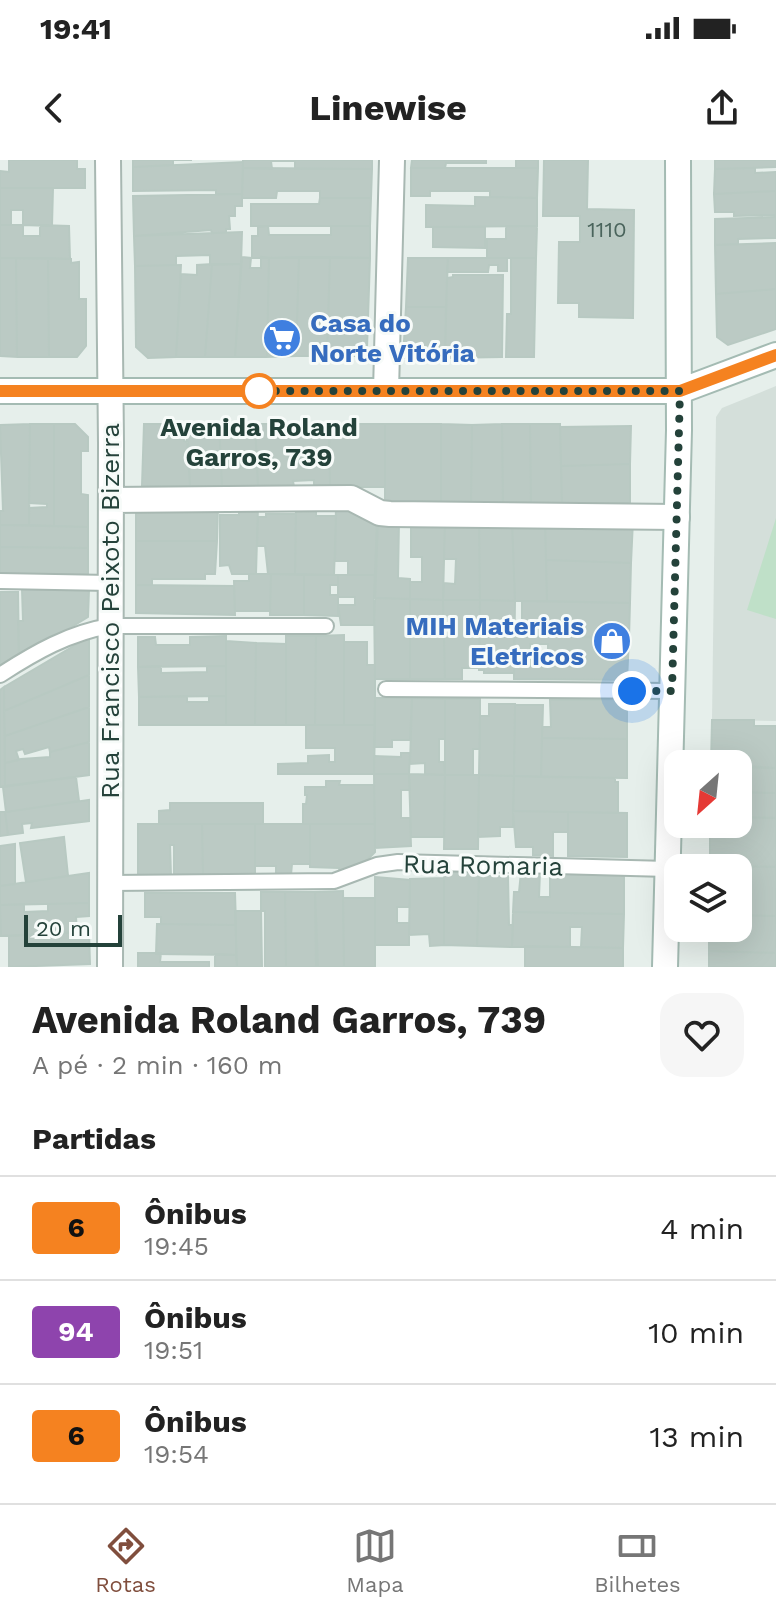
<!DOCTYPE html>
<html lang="pt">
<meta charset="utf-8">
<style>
:root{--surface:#fff;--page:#f6f6f6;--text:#222;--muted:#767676;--line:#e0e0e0;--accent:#804e3d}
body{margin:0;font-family:"Work Sans",sans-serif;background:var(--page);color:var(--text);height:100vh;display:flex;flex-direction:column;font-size:30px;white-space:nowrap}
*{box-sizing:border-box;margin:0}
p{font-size:26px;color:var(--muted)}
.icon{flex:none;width:44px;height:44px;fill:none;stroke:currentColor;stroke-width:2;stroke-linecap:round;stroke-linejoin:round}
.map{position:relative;height:807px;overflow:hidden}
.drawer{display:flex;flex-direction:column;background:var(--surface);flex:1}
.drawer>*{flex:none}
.badge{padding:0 16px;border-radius:6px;font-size:28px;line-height:52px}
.needle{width:52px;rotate:207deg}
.buttons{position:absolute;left:664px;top:590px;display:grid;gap:16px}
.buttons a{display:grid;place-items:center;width:88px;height:88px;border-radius:16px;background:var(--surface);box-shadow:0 8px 32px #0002;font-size:40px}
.scale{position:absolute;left:24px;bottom:20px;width:98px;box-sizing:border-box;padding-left:8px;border:4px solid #24423a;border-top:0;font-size:22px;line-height:28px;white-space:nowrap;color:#24423a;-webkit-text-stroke:6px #f7fbf9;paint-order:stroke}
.you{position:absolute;width:40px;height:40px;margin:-20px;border:6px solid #fff;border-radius:50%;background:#1a73e8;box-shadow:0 0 0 12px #1a73e833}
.map>.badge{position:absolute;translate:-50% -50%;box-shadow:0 0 0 4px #fff}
h2{padding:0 32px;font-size:30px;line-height:72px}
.round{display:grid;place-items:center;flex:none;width:84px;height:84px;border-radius:24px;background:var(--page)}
.headline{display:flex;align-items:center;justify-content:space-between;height:136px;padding:0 32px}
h1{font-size:38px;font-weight:700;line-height:60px}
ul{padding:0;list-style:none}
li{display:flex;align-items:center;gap:24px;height:104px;padding:0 32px;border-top:2px solid var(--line)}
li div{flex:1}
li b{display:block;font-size:30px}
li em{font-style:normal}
li .badge{min-width:88px;font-weight:700;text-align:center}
.status{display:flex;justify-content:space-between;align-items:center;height:56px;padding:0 40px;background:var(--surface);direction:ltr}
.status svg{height:22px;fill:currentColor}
header{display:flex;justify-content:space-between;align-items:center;height:104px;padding:0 32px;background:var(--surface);font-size:36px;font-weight:700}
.dock{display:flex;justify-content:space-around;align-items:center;height:112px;border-top:2px solid var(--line);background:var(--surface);font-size:22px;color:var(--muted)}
.dock a{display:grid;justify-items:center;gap:4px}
.dock .selected{color:var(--accent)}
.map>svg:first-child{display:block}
</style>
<div class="status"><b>19:41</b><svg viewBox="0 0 49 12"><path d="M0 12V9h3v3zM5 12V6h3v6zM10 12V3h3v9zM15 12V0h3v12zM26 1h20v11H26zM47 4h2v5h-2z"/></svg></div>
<header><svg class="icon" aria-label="back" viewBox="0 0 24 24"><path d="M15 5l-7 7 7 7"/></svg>Linewise<svg class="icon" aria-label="share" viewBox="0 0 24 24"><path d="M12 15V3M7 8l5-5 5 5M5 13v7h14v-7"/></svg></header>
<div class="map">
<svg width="776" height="807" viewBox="0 0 776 807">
<rect width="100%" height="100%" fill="#e6efeb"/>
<path fill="#d4dfda" d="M776 226V561L712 560 716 257 722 248Z"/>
<path fill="#bfe0c8" d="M776 358V459L747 450Z"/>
<path fill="#bbcac4" stroke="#b8c9c2" stroke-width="2" fill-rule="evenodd" d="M9 0H77V9H85V28H0V11L9 12Z
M133 0H192H173V5L133 7Z
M243 0H372V9H295V1H271L272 9 243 8Z
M412 0H486V3H446L445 8H411Z
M516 0H538V8H516Z
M544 0H588L587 49 634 50 633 158 579 157V143H558L559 82H580V56H543Z
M715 0H776V7L715 9Z
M243 2 242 34H216V30L133 31V7Z
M243 8 372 9 371 38H320V31H277L276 38H242Z
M411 8H538L537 38 490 37V31H430V36H411Z
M755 8V13L776 12V31L714 34 715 9Z
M0 28H53L52 66 23 65V50H11V65H0Z
M776 31V55L734 56V52H715L714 34Z
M242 34V46H235V56H229L230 69H226V73H212L211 70 134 76 133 36Z
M475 37 537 38V66L426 67V45L475 46Z
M320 38H371L370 66H251V44H319Z
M776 57V78L738 79V84L715 85V59Z
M0 65H23V76H40V65L69 66 70 99 0 98Z
M268 66 269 75H331V66H370V98H252V76H258V67Z
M506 66H537L536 98H487V79H506Z
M433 67H485V88L433 87Z
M242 72 241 104 210 105V95L176 96V105L135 106 134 76Z
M776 83V129L716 134 715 85Z
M242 97 251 98 250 108H261V97L269 98 267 197H235Z
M299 97H330L327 196H296Z
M299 97 296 196 267 197 269 98Z
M330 97 370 98 367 188 358 196H327Z
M0 98H16L17 197 0 196Z
M16 98H48L49 197H17Z
M48 98 71 99V103L79 102V139H86V186L77 197H49Z
M408 98H448L446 147H406Z
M448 98H507V111H498V105H489L488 112H447Z
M511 98H536L534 197H506L507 154H511Z
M212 104 205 197H176L181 114 197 115V105Z
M212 104H241L235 197H205Z
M181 105 176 197 148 198 136 187 135 106Z
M453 115H503L502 197 445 198 447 118 453 117Z
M776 129V169L728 185 717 177 716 134Z
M406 147H446L445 198H403Z
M30 264H54V366L29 365V348L47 347V344L29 343Z
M30 264 29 365H0V351H3L0 265Z
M54 264H75L88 277V291H81V334L88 335V367L54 366Z
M144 264H183L184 281 188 282 190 326H142Z
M186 264H219L222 326H190Z
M219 264H255L258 326H222Z
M255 264H329L330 327H314V320L293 321 294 327 258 326Z
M329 264H385V327H330Z
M385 264H441V343H385Z
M441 264 472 265 471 343H441Z
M502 264H530L531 343H503Z
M502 264 503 343H471L472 265Z
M530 264H560L562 343H531Z
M631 266 630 304 561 306 560 267Z
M630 304V343H562L561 306Z
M136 345 218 346 217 381H136Z
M239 346H258L256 414H232L229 405 220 406V355H239Z
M296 346 316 347V356H336L334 415 295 414Z
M336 346H359L378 358 376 415H348V401H335Z
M266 354H296L295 414H268L265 386H257L258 357H266Z
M411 359 445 360 443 440 410 439V422H422V397H411Z
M445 360 479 361 480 440H443L444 423 455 424 456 399H444Z
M633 360 631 403 546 400 545 361Z
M377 361H399L398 418 410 419V439L374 438Z
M479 361H512L515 441 480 440Z
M512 361H545L547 441H515Z
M0 365 88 367V388L0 387Z
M136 381H217L215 414H205V419H152V425H136Z
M0 387 88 388V415L0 414Z
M546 400 631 403 630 443 547 441Z
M249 414H271L270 451H235L234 421H249Z
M271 414 304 415V455H270Z
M304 415H338V425H330V435H338V456L304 455Z
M338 415H376L374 465H341L338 445H355V437H338Z
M136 425 234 426 235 455 136 453Z
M22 429 89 430 88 457 19 499 18 461H23Z
M0 432H18L19 499 0 511Z
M374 438 410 439V519H375Z
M410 439 443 440 445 519H410Z
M443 440H480L479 508H462V519H445Z
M480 440 515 441 514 513H484V510H479Z
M522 441 630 443 629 478 522 475Z
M344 475V565H315L316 476Z
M226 476V506L138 507V477H155L156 485H190V477Z
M286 476H316L315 565H286Z
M514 476 629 478 627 520 514 519ZM530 484H548V507H530Z
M89 477V515L4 551V527Z
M226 481 256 483 255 565H226Z
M344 482H367V505L375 504V565H344Z
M256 483 286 484V565H255Z
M161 506V513L207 512V506H226V536L139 537 138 507Z
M89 515V547L5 576 4 551Z
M4 527 5 626 0 627V530Z
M187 536V542H209V536H226V565H139V537Z
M375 538H412L410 580H392V587H374Z
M412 538 445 539V579H439V602H444L445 615 425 614V603L410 604Z
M445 539H480V589H473V615H445Z
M550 540H627V579L542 578V567H551Z
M489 544H515L514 616 479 615 480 556H489Z
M515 545H543L541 617 514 616Z
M89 547V582L50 592 49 587 25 594 23 589 16 591 19 600 5 603V576Z
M712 560H754V566H776V608L711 604Z
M306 565H375L374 614H278V604L308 603V596L329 595V602H335V588H306Z
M542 578 627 579V618L541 617Z
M89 582V615L5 626V603L21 599 50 597V592Z
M401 593H410L409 614H374V596L401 597Z
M738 607 776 608V633L738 632Z
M374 614H409L410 630H401V658H410L411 686 375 688Z
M409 614 445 615 444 677H411Z
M445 615H479L478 689H444Z
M479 615 514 616 513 667H500V676L478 677Z
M514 616 615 618V622H618V653L513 651Z
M76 617 79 641 6 652 3 627Z
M326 621H340L339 625H374L375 664H303V644H306L307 635H305V627H326Z
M738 632 776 633V658L738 657Z
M89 640V661L31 668 32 663 22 664 23 673 8 675 5 652Z
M170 643H263V664H159V651L170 650Z
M513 651 568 652V672H553V696L533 695V687H516Z
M0 652H5L8 675 0 676Z
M568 652 627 653V697L568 696Z
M739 657 776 658V707L710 705V664H738Z
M138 664H202L203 715H174V685H170L171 716H138Z
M202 664H255V715H203Z
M255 664H310V704H292L291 715H276V706H255Z
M310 664H375V692L359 708 340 714 339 708 310 707Z
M64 677 68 716 26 722 20 683Z
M15 684V724L0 726V686Z
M710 705 776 707V756L738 755V708H710Z
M444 711H479L477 786 444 785Z
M521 712H540L539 737H550V713L624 714V754L513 752 514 732H519Z
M89 713V743L0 745V726Z
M479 716H508L509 765H513L512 787 477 786Z
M375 717 410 720V747H397V763H409V785H375Z
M444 718V785L430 786 429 774 409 775 410 719Z
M343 731 344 807H318L315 732Z
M261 732H285L286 807H265V751H261Z
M285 732H315L316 807H286Z
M145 733H235L236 765 161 764V757H145Z
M343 738H375V807H344Z
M89 743V756L76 757 77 772 1 776 0 745 24 744V752L48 751V744Z
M235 751H261L262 807H237Z
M513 752 624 754 623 788 581 787 582 767H570V787H512Z
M738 755 776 756V793L709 791V768H738Z
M157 764 236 765V795L156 794Z
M89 772 90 804 9 807V776Z
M525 786 623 788V807H525Z
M709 791 776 793V807H709Z
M138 793H161L160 802H209V807H138Z
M215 794 236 795 237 807H215Z"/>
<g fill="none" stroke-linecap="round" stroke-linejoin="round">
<g stroke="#a8b8b2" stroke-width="18">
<path id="lane" d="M0 421 110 423
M0 515C34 493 70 472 111 466H326
M386 529 672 531
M109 723 334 721 377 705 398 702 668 709"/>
</g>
<g stroke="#a8b8b2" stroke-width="28">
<path id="street" d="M108 0 111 283 110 807
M386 231 392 0
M111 340 351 338 380 353 390 354 677 357"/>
</g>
<g stroke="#a4bbb3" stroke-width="28">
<path id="secondary" d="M0 231H680L776 195
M665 807 679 270 678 0"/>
</g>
<use href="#lane" stroke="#fff" stroke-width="14"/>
<use href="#street" stroke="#fff" stroke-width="24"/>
<use href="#secondary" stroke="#fff" stroke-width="24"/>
</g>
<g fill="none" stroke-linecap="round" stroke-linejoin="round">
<g stroke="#fff" stroke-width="18">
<path id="line" d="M0 231H680L776 195"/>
</g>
<use href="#line" stroke="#f58220" stroke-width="12"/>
<path stroke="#24423a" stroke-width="8" stroke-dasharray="0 14.4" d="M259 231H253H680L672 531H632"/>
</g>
<defs>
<g id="supermarket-disc" transform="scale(2)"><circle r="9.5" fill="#3f7fe0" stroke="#f7fbf9"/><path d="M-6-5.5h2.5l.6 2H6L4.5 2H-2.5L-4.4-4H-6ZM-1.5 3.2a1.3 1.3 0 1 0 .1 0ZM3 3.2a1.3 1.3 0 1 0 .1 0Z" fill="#fff"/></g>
<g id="shop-disc" transform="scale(2)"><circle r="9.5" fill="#3f7fe0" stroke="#f7fbf9"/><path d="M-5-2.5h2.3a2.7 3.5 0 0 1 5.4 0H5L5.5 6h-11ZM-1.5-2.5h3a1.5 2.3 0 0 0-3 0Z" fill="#fff"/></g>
</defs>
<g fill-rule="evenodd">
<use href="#supermarket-disc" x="282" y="178"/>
<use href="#shop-disc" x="612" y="481"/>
</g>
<circle fill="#fff" stroke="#f58220" stroke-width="4" cx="259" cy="231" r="16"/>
<g text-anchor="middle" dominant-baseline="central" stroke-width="6" stroke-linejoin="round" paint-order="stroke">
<g font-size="22" fill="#4a645c">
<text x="607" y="69">1110</text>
</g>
<g font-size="26" font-weight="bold" fill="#366cbe" stroke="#f7fbf9" text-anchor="start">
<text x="310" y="163">Casa do<tspan x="310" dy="30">Norte Vitória</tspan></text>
<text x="584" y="466" text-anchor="end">MIH Materiais<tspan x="584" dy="30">Eletricos</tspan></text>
</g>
<g font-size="26" font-weight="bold" fill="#24423a" stroke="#f7fbf9">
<text x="259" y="267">Avenida Roland<tspan x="259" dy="30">Garros, 739</tspan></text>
</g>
<g font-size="26" fill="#24423a" stroke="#f7fbf9">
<text transform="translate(110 451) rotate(-90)">Rua Francisco Peixoto Bizerra</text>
<text transform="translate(483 705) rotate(1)">Rua Romaria</text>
</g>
</g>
</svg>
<div class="buttons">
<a><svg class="needle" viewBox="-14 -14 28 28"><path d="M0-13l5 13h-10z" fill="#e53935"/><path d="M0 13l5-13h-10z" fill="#767676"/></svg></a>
<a><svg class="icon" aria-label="layers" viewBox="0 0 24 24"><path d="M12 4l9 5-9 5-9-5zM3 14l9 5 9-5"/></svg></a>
</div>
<div class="scale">20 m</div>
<div class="you" style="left:632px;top:531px"></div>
</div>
<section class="drawer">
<div class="headline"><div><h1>Avenida Roland Garros, 739</h1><p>A pé · 2 min · 160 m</p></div><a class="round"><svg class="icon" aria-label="heart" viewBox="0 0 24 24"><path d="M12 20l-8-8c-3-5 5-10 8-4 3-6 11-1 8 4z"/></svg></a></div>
<h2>Partidas</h2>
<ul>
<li><span class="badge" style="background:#f58220;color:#111">6</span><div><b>Ônibus</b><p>19:45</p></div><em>4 min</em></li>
<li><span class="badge" style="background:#8e44ad;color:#fff">94</span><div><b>Ônibus</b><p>19:51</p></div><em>10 min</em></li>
<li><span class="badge" style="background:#f58220;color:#111">6</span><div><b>Ônibus</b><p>19:54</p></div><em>13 min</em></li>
</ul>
</section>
<nav class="dock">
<a class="selected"><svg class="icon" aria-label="directions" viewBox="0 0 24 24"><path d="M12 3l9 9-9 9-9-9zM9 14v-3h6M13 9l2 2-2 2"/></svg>Rotas</a>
<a><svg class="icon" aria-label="map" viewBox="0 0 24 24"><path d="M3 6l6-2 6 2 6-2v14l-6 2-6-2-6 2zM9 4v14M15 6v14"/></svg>Mapa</a>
<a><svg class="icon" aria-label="tickets" viewBox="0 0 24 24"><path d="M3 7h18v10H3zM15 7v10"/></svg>Bilhetes</a>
</nav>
